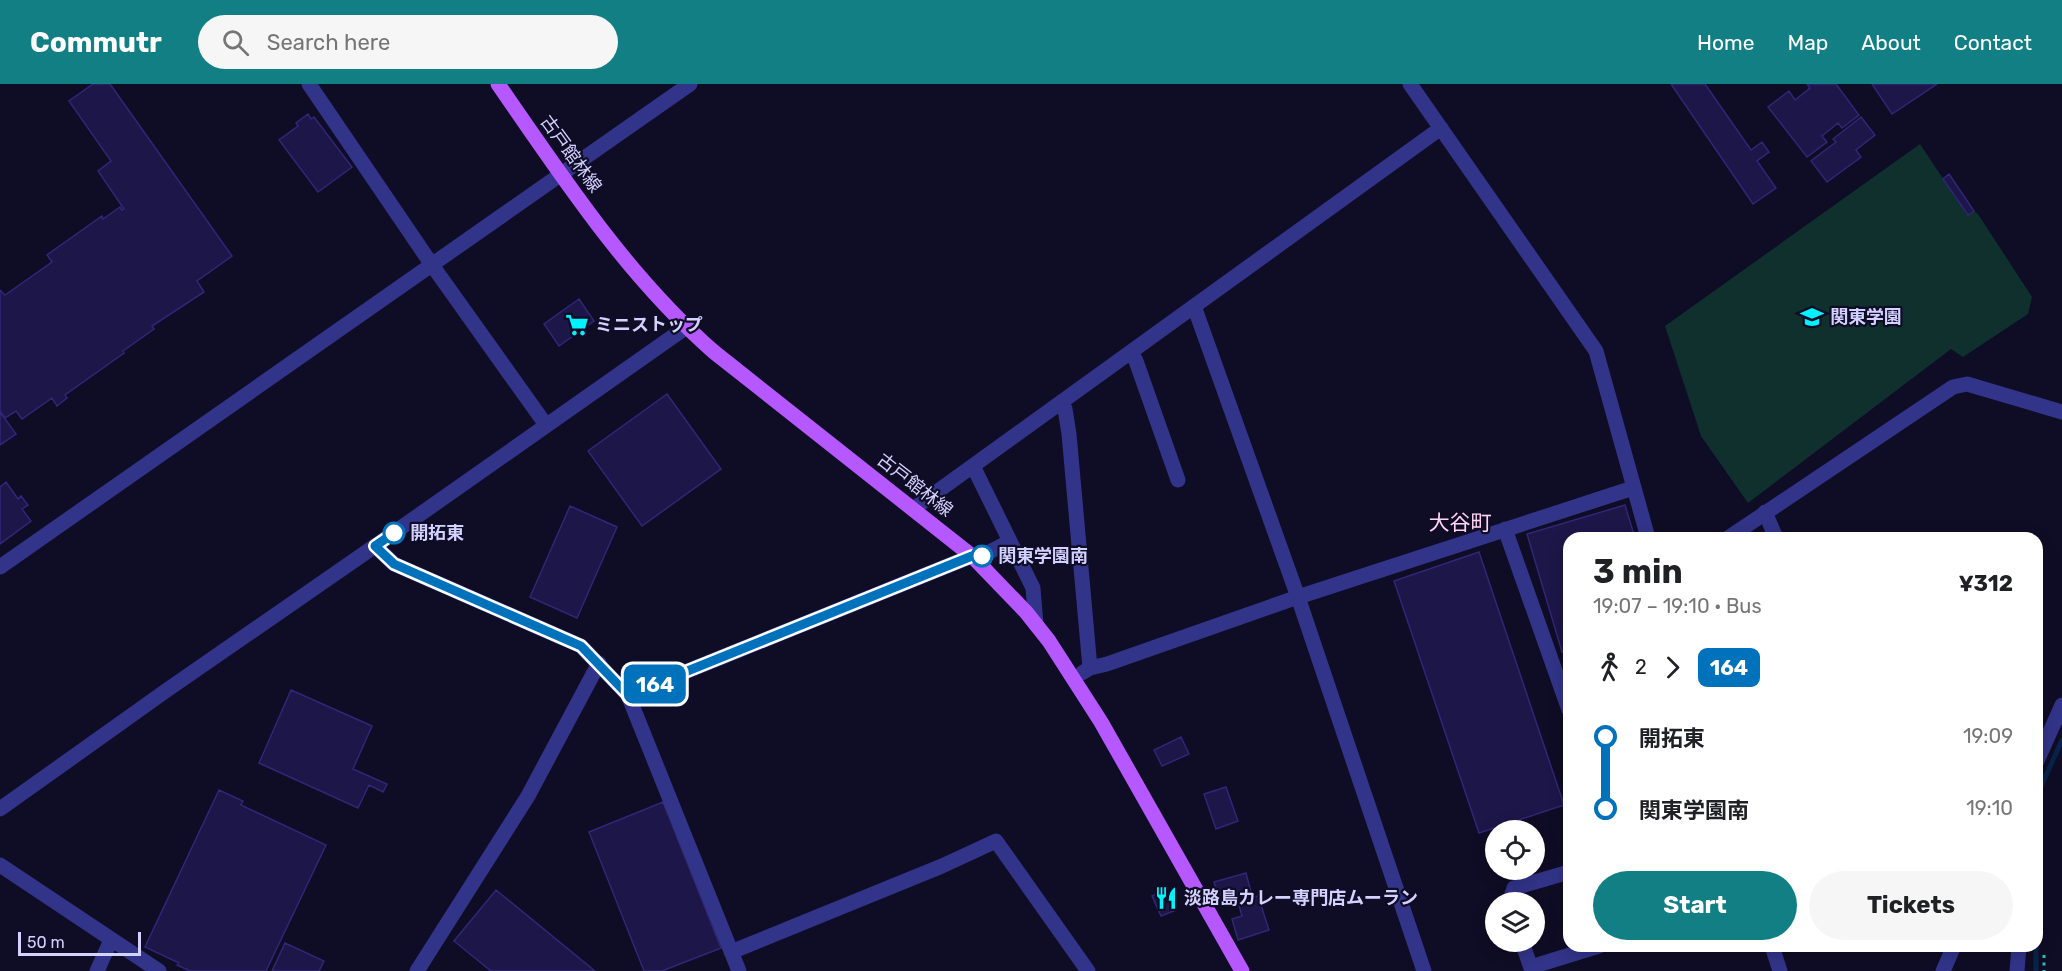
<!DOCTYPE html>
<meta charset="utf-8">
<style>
:root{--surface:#fff;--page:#f6f6f6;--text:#202124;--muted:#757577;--accent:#127f85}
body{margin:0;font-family:Rubik,"Noto Sans JP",sans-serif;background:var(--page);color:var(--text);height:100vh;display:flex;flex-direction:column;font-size:22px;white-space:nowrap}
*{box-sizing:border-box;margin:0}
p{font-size:20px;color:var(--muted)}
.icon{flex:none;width:33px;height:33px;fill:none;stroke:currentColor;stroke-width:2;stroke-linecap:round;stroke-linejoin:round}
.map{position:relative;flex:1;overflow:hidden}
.panel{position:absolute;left:1563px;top:448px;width:480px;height:420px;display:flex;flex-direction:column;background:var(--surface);border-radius:18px;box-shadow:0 3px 15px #0003}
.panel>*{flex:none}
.badge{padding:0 12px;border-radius:9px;font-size:21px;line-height:39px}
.fabs{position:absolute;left:1485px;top:736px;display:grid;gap:12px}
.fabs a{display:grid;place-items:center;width:60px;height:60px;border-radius:50%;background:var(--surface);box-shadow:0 3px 15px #0003;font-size:30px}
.scale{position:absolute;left:18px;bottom:15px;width:123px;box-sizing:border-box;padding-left:6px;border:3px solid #d3d1ff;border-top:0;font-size:16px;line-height:21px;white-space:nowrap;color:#d3d1ff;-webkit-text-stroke:4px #0f0c25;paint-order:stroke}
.map>.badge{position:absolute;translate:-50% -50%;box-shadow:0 0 0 3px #fff}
.legs{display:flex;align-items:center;gap:9px;height:66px;padding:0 30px;font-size:20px}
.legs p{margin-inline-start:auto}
.summary{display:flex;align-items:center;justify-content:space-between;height:102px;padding:0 30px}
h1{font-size:33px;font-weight:700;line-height:45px}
.action{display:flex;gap:12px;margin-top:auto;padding:12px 30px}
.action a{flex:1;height:69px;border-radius:36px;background:var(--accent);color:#fff;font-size:24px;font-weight:700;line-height:69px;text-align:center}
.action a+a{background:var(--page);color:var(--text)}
ul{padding:0 30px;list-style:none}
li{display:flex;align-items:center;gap:21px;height:72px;font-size:22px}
li i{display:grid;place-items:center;width:9px;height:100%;margin:0 8px;background:currentColor}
li i::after{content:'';width:15px;height:15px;margin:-8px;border:4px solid;border-radius:50%;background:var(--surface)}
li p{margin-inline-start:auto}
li:first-child i{background:linear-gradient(#0000 50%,currentColor 0)}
li:last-child i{background:linear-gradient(currentColor 50%,#0000 0)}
header{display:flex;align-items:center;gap:36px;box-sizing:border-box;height:84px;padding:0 30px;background:var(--accent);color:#fff}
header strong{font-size:28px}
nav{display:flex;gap:33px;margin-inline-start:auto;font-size:21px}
.search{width:420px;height:54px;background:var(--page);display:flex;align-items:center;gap:15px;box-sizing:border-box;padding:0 21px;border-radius:33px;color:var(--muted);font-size:22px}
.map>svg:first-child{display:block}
</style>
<header>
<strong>Commutr</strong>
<div class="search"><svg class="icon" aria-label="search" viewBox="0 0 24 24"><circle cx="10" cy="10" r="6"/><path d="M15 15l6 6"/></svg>Search here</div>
<nav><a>Home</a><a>Map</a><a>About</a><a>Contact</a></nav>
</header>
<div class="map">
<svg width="2062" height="887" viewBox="0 0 2062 887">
<rect width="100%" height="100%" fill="#0f0c25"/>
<path fill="#0f302d" d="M1920 60 1967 131 1974 127 1978 130 2032 213 2028 230 1963 273 1951 265 1748 419 1701 352 1665 242Z"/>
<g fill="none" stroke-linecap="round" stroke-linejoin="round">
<path stroke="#07234a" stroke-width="5" d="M2037 750 2039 707 2062 656
M2036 862V887"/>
</g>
<path fill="#1d1648" stroke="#312677" stroke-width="1.5" d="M93 0H110L232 172 197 197 204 208 152 242 154 245 123 267 124 269 65 311 67 314 57 322 52 314 22 335 16 327 5 334 0 327V206L5 211 52 178 47 171 102 132 103 135 120 123 122 126 124 125 98 87 111 77 69 17Z
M1671 0H1705L1751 66 1762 58 1769 68 1757 77 1776 104 1753 120Z
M1807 0H1836L1859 31 1842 44 1838 39 1822 52 1827 58 1807 73 1768 23 1789 7 1795 16 1810 4Z
M1872 0H1937L1892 30Z
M308 30 311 35 314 33 352 83 318 108 279 56 298 42 296 39Z
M1861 33 1875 51 1856 66 1861 73 1827 98 1811 77 1836 58 1833 55Z
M1949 90 1974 127 1968 131 1943 95Z
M579 215 594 237 559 262 544 240Z
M667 310 721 385 642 442 588 367Z
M0 328 16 350 0 361Z
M6 398 18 415 21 412 28 421 22 425 31 437 0 460V403Z
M1625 421 1635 454H1569V566L1562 568 1527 450Z
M570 422 617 443 577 534 530 513Z
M1479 468 1564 721 1479 749 1394 497Z
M291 606 372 642 353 685 387 700 383 708 369 701 358 724 259 679Z
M1181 653 1189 670 1162 682 1154 666Z
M1226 703 1238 737 1216 745 1204 710Z
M219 706 243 717 241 721 326 761 266 887H190L177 881 179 879 145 863Z
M663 718 721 864 662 887H644L589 748Z
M1246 789 1251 808 1219 816 1214 798Z
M496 806 595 887H491L454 857Z
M1167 806 1176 826 1161 832 1152 812Z
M1258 812 1269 846 1238 856 1232 835 1242 832 1238 818Z
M285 859 324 877 319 887H272Z"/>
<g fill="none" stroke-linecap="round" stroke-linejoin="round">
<path stroke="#22c1ae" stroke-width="3" stroke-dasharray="3 4.5" stroke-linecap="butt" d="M2044 871V887"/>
<path stroke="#323489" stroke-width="15" d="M309 0 432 181 546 341
M1410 0 1596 267 1648 454
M1194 222 1298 513 1424 887
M1131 268 1136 277 1178 396
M1061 318 1065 325 1069 350 1090 584 1082 589
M973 382 1033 504 1036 541
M913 425 1441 44
M1765 428 1776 454
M1505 445 1569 626
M1728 454 1953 303 1967 300 2062 328
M375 462 394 480 581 562 628 611 739 887
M0 483 690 0
M1090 584 1107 580 1298 513 1633 404
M628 611 972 472H982L1010 457
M2037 677 2062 621
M0 725 167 606 375 462 685 244
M0 781 159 887
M1509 819 1514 804 1569 788
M1522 858 1532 887
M1772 862 1780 887
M731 868 942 782 996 757 1088 887
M1531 883 1599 862
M97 887 111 856
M417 887 528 712 599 579
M1943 887 1954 862
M2017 887 2019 862"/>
<path stroke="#b658ff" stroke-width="15" d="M498 0C563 94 627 192 714 268L972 472 1026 528 1049 557 1101 638 1242 887"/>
</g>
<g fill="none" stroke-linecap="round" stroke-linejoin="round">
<g stroke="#fff" stroke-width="14">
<path id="line-1" d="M394 449 375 462 394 480 581 562 628 611 972 472H982"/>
</g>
<use href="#line-1" stroke="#0072bc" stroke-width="9"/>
</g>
<defs>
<g id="school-bare" transform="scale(1.8)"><path d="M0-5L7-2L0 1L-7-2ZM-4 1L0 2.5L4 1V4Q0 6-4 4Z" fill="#00f2fc" stroke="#0f0c25" stroke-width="2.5" paint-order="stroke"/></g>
<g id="supermarket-bare" transform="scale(1.8)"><path d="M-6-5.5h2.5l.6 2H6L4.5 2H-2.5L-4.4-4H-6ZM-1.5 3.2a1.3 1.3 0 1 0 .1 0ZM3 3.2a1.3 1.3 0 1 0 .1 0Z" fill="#00f2fc" stroke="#0f0c25" stroke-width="2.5" paint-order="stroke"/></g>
<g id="restaurant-bare" transform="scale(1.8)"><path d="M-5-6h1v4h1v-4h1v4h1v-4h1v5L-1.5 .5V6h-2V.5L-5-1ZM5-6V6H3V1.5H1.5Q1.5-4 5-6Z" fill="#00f2fc" stroke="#0f0c25" stroke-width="2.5" paint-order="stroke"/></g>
</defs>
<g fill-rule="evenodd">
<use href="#school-bare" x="1812" y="233"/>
<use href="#supermarket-bare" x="577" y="241"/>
<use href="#restaurant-bare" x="1166" y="814"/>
</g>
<g fill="#fff" stroke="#0072bc" stroke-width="3">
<circle cx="394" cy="449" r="10"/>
<circle cx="982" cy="472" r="10"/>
</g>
<g text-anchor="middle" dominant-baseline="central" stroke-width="4.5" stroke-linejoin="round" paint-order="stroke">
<g font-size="18" fill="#d3d1ff" stroke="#0f0c25">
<text transform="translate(571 70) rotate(54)">古戸館林線</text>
<text transform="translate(915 401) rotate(38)">古戸館林線</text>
</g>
<g font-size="18" font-weight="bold" fill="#d3d1ff" stroke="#0f0c25" text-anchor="start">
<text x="1830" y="233">関東学園</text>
<text x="595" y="241">ミニストップ</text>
<text x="1184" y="814">淡路島カレー専門店ムーラン</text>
</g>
<g font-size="18" font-weight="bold" fill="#d3d1ff" stroke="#0f0c25" text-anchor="start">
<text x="410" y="449">開拓東</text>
<text x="998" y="472">関東学園南</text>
</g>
<g font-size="21" fill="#ffd3f2" stroke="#0f0c25">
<text x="1460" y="438">大谷町</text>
</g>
</g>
</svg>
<div class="fabs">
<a><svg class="icon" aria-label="locate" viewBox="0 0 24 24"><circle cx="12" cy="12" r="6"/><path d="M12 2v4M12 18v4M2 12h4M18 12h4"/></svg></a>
<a><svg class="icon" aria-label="layers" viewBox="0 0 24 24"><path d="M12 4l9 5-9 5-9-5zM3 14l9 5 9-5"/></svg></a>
</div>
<div class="scale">50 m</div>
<b class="badge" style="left:655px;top:600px;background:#0072bc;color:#fff">164</b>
<section class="panel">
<div class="summary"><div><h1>3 min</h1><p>19:07 – 19:10 · Bus</p></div><b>¥312</b></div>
<div class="legs"><svg class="icon" aria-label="walk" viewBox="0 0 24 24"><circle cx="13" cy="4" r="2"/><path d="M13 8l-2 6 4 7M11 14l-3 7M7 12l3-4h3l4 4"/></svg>2<svg class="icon" aria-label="forward" viewBox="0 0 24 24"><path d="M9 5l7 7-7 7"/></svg><b class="badge" style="background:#0072bc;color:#fff">164</b></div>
<ul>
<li><i style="color:#0072bc"></i><b>開拓東</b><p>19:09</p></li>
<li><i style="color:#0072bc"></i><b>関東学園南</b><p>19:10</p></li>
</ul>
<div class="action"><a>Start</a><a>Tickets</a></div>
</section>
</div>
